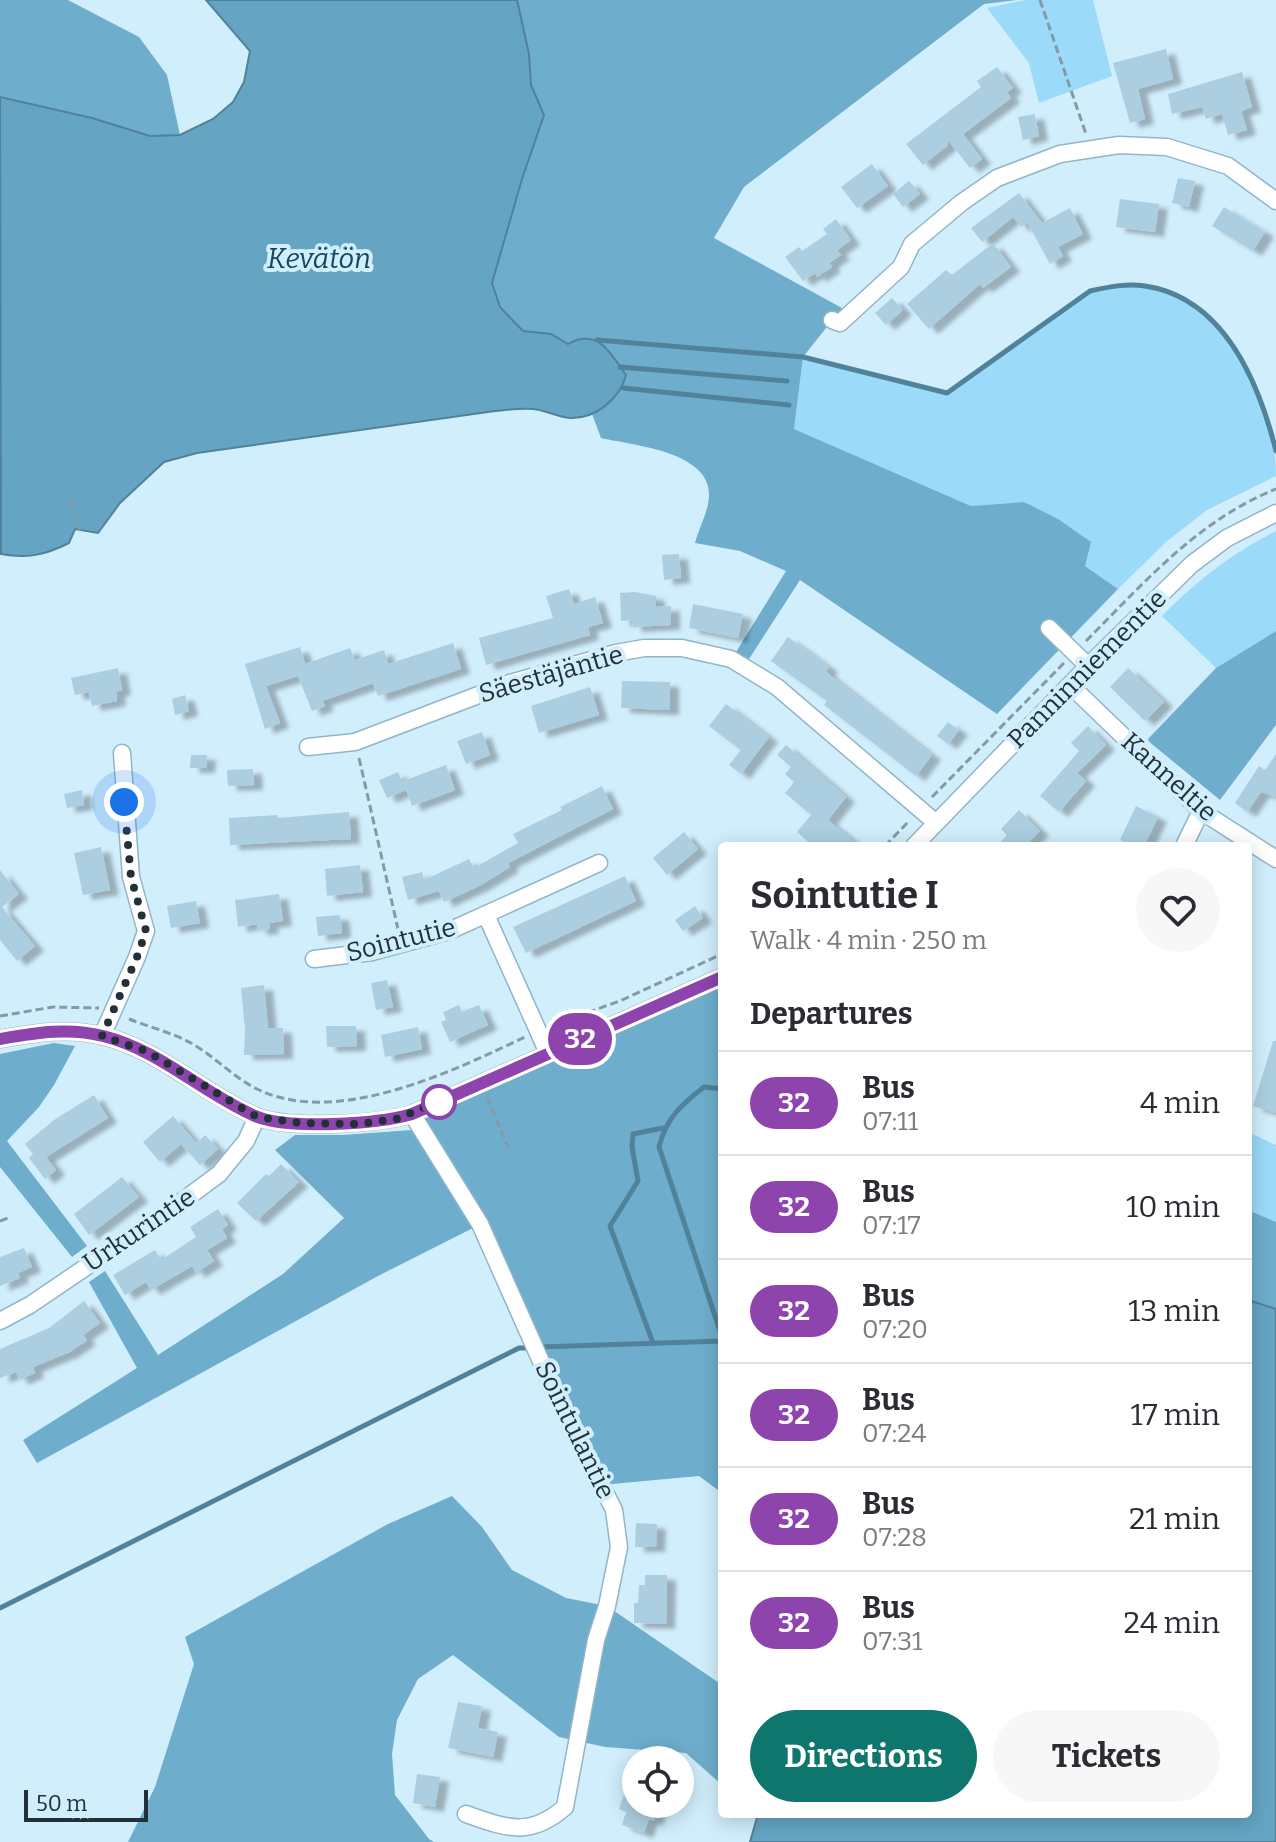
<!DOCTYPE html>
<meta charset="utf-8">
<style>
:root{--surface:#fff;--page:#f7f7f7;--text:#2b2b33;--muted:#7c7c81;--line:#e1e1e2;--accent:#0f766e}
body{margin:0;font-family:Bitter,serif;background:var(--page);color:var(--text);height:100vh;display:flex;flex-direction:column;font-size:30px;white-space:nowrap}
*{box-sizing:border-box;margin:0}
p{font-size:26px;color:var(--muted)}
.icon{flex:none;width:44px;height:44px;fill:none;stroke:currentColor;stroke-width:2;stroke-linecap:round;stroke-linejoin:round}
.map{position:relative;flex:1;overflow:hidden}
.drawer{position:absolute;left:718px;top:842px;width:534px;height:976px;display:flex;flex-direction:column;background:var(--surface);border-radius:8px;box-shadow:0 4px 20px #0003}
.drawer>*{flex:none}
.badge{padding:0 16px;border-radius:26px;font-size:28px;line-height:52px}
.buttons{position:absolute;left:622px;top:1746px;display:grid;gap:16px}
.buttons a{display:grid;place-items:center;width:72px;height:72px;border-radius:50%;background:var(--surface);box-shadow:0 4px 20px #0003;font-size:40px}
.scale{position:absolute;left:24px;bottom:20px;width:124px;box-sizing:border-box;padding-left:8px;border:4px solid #223037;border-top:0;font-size:22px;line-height:28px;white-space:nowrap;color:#223037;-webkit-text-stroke:6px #d1eefc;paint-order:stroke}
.you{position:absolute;width:40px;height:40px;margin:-20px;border:6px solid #fff;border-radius:50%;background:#1a73e8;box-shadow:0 0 0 12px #1a73e833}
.map>.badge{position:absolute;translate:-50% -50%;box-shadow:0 0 0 4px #fff}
h2{padding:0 32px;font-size:30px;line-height:72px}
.round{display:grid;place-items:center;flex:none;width:84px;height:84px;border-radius:42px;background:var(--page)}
.summary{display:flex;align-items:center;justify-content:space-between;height:136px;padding:0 32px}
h1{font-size:38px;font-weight:700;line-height:60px}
.primary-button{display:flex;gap:16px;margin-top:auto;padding:16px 32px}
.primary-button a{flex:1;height:92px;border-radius:48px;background:var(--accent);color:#fff;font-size:32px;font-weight:700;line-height:92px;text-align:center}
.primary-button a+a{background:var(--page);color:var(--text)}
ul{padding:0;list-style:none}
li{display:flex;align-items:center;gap:24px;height:104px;padding:0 32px;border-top:2px solid var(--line)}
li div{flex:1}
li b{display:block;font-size:30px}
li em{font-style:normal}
li .badge{min-width:88px;font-weight:700;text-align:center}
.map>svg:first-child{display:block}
</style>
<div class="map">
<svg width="1276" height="1842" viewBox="0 0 1276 1842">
<defs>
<filter id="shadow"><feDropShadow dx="9" dy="5" stdDeviation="2" flood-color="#0004"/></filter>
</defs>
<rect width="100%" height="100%" fill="#d1eefc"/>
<path fill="#9bdaf8" d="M1025 0H1093L1112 76 1039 103 1029 63 987 8Z
M1114 286C1124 286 1135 285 1145 286 1227 298 1276 401 1276 476L1207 510 1166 542 1118 589 1085 566 1024 502 971 506 794 429 803 357 947 393 1090 291Z
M1276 531V631L1216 668 1162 616C1199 579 1230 555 1276 531Z
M1248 1132 1276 1145V1222L1248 1210Z"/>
<path fill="#6eaecc" d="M0 0H68L139 37 167 75 180 135 150 136 92 118 0 97Z
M517 0H1017L984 4 744 187 714 238 842 308 803 357 794 429 971 506 1024 502 1058 519 1091 542 1085 566 1118 589 997 714 800 580 749 659 736 652 786 571 740 551 695 543C699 528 709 510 709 495 710 451 631 445 601 438L592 414C608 404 621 394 626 375L551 334 523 331 500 307 492 283 522 179 544 115 531 85 529 54Z
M1276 631V725L1220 800 1147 740 1216 668Z
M722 977V1493L699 1476 601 1485 480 1224 412 1114Z
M54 1043 75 1046 54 1085 39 1107 7 1141 87 1246 72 1257 0 1167V1054Z
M412 1130 473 1228 378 1276 37 1463 23 1440 137 1368 89 1282 105 1271 158 1355 283 1274 344 1218 275 1150 295 1135H343Z
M1248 1210 1276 1222V1309L1248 1300Z
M452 1496 482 1527 512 1570 566 1598 607 1606 722 1685V1785L686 1753 605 1747 559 1737 453 1655 418 1679 397 1720 392 1754 395 1795 429 1839 434 1842H128L155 1787 194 1664 185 1637 388 1524Z"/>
<path fill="#65a5c3" stroke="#518299" stroke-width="2" d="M206 0H517L529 54 531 85 544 115 522 179 492 283 500 307 523 331 551 334 568 344C598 327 611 354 626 375 620 399 595 419 570 418 558 417 545 410 533 409 521 408 507 410 495 411L197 453 164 462 120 503 98 533 75 529 69 543C45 555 27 559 1 554L0 97 92 118 150 136 180 135 213 119 233 102 244 82 250 51Z
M1248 1300 1276 1309V1842H750L758 1814H1248Z"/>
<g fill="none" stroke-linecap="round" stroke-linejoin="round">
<path stroke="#518299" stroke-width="5" d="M597 340 803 357 947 393 1090 291C1108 287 1127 283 1145 286 1225 298 1259 383 1276 451
M620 367 787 381
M623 388 789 405
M722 1089 704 1087C682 1104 666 1118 659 1147L722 1337
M653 1343 610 1226 638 1181 632 1147 633 1134 663 1128
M539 1347 722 1341
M0 1608 519 1348H529"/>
</g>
<path fill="#abcfe0" filter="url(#shadow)" d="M1166 49 1173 79 1138 89 1145 119 1130 123 1113 63Z
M997 67 1013 88 1007 92 1011 98 963 134 982 159 970 168 948 140V145L923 165 906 144 981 87 977 81Z
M1242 72 1252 107 1241 111 1247 130 1228 135 1222 114 1206 119 1202 107 1172 114 1168 94Z
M1035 114 1039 136 1023 140 1018 117Z
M872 164 888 186 857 208 841 187Z
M1178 178 1195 181 1189 207 1172 203Z
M909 181 920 194 903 207 893 194Z
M1019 193 1042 223 1070 208 1083 234 1058 247 1063 256 1050 264 1027 222 1021 227 1013 217 982 242 971 228Z
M1120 199 1159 204 1155 232 1116 227Z
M1224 207 1265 232 1253 251 1212 226Z
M836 219 851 240 837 250 841 255 829 263 832 267 817 277 815 273 803 281 785 257 799 247 802 251 827 234 823 229Z
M993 243 1011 267 983 288 980 284 929 329 907 304 946 270 952 275Z
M892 298 903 310 886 325 875 313Z
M679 554 681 578 664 580 662 555Z
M569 589 574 604 595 597 603 623 588 627 590 635 486 665 479 638 553 618 546 596Z
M635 592 656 596V607L671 606V625L633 627 632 620 621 621 620 593Z
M693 604 743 614 738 638 689 628Z
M788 637 829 667 826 672 932 755 916 776 824 705 827 701 771 661Z
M453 643 461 669 378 696 373 683 322 701 325 706 312 711 298 676 266 686 280 723 265 729 245 664 300 647 305 664 350 648 355 660 384 650 388 664Z
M118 668 122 690 116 692 117 701 92 706 89 692 75 695 71 678Z
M1128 668 1164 702 1145 721 1110 687Z
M622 681 670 682V710L621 708Z
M590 687 599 715 539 733 531 706Z
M185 695 189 711 175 715 172 699Z
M726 704 769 737 741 774 729 765 741 750 709 726Z
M948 722 959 730 948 744 937 736Z
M1088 726 1106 745 1077 773 1086 781 1059 812 1040 796 1079 751 1071 743Z
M482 732 490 755 466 764 457 741Z
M786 745 846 797 828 820 859 846H813L797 832 811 815 785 793 794 782 785 774 791 767 777 755Z
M1276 754V797L1261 792 1247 812 1235 803 1259 766 1265 770Z
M191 755H207L206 768H190Z
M446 765 455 790 412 806 403 781Z
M253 769 254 785 228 786 227 770Z
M398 772 406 790 387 798 379 780Z
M602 786 613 809 508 863 510 867 481 885 444 902 439 891 408 900 402 877 422 872 424 880 469 859 474 868 518 843 513 834 562 810 560 807Z
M82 790 84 805 67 808 64 794Z
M1136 806 1158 817 1144 846H1132L1120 840Z
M1019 810 1040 831 1025 846H997L1007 835 1001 829Z
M349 812 351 839 230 845 229 818 277 815 278 818Z
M684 832 698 849 667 875 653 858Z
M101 847 110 890 83 895 74 853Z
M360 865 363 892 327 896 325 869Z
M0 870 19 894 2 907 35 946 17 961 0 940Z
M625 876 636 901 526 953 513 927Z
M279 894 283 921 269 923 270 929 258 930 257 924 238 927 235 900Z
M196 901 200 923 171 928 167 906Z
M695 906 703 918 683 931 675 920Z
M340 915 342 933 318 936 316 917Z
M387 980 393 1007 376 1010 371 983Z
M264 985 268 1028H283L284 1054 244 1055 245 1029 241 988Z
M459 1005 462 1012 479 1005 488 1025 450 1042 441 1022 446 1020 443 1012Z
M326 1026H356L357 1046 327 1047Z
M418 1027 422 1049 385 1057 381 1035Z
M1273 1041H1276V1113L1253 1106Z
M94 1095 108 1118 46 1157 56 1170 45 1179 29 1158 33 1154 25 1144 54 1120Z
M173 1116 196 1143 205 1135 218 1149 200 1165 181 1144 160 1162 143 1142Z
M281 1164 299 1182 256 1221 237 1203 266 1174 269 1176Z
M122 1177 139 1197 89 1235 74 1214Z
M218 1209 228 1225 222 1229 227 1238 207 1250 214 1261 196 1273 192 1266 151 1290 146 1282 125 1295 113 1275 155 1250 161 1260 196 1237 190 1227Z
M24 1248 32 1267 18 1273 20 1278 0 1286V1257Z
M84 1301 100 1323 83 1335 87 1340 70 1352 33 1367 35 1373 19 1380 16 1372 0 1378V1349L49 1328Z
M636 1523 657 1524 656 1547H635Z
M645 1575H667L666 1624 634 1623V1603H638L639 1585H645Z
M458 1702 482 1706 478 1728 498 1732 493 1757 448 1748Z
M634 1766H636V1804H659L654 1821 649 1819 644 1833 622 1825 626 1812 619 1809Z
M417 1774 440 1777 435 1807 413 1803Z"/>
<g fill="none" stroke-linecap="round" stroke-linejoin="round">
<g stroke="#92b5c7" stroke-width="19">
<path id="minor" d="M832 320 840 323 901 267 912 244 961 203 997 178 1060 154 1119 145 1167 147 1228 166 1276 201
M1049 628 1088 666
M1070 685 1201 811 1276 859
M308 747 355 742 510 683 616 653 644 648H682L731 659 777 687 935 822
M914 846 1088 666 1192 564 1227 538 1276 513
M1184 846 1201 811
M486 915 548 1053
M314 959 372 952 449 931 599 863
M102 1036 137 957 146 931 131 877 122 753
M0 1039C35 1033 68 1027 103 1036 160 1050 202 1093 255 1116 287 1130 379 1124 412 1114L722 977
M412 1114 480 1224 555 1393 614 1510 619 1547 607 1606 596 1640 565 1807C530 1838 506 1828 466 1814
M0 1321 30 1305 173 1208 219 1174 246 1141 257 1117"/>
</g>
<path stroke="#849aa5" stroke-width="3" stroke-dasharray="8 4" stroke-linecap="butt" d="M1040 0 1086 134
M72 502 80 530
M1086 641C1144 583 1198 520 1276 489
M359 758 398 929
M932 797 1064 663
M885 846 910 820
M0 1016 53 1007 99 1008
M129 1019C149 1027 173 1033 191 1043 214 1056 233 1077 257 1089 336 1128 453 1071 525 1037
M554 1025 622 1000 722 954
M487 1097 508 1147
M0 1221 8 1218"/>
<use href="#minor" stroke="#fff" stroke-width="16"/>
</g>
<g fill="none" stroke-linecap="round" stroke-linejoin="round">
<g stroke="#fff" stroke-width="18">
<path id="line" d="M0 1039C35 1033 68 1027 103 1036 160 1050 202 1093 255 1116 287 1130 378 1124 412 1114L722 977"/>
</g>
<use href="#line" stroke="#8e44ad" stroke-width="12"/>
<path stroke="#223037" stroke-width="8" stroke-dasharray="0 14.4" d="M124 802 131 877 146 931 137 957 102 1036 146 1051 257 1117 300 1123 359 1124 396 1119 447 1098 439 1102"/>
</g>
<circle fill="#fff" stroke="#8e44ad" stroke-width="4" cx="439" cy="1102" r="16"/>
<g text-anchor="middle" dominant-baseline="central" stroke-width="8" stroke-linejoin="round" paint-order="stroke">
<g font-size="26" fill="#223037" stroke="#d1eefc">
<text transform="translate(1087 669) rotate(-45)">Panninniementie</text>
<text transform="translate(551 674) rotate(-16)">Säestäjäntie</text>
<text transform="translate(1169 777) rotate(42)">Kanneltie</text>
<text transform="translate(401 940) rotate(-14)">Sointutie</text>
<text transform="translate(139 1230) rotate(-34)">Urkurintie</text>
<text transform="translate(575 1430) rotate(64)">Sointulantie</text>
</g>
<g font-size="28" font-style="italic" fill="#13485e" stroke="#d1eefc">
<text x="319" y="258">Kevätön</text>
</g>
</g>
</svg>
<div class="buttons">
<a><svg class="icon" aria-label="locate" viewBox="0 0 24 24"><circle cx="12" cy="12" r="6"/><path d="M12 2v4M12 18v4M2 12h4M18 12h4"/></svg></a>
</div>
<div class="scale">50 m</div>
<div class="you" style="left:124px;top:802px"></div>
<b class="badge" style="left:580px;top:1039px;background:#8e44ad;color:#fff">32</b>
<section class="drawer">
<div class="summary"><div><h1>Sointutie I</h1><p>Walk · 4 min · 250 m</p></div><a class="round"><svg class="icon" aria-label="heart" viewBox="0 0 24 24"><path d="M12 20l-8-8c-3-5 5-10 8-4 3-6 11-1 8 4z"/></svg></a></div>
<h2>Departures</h2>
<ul>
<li><span class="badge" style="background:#8e44ad;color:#fff">32</span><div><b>Bus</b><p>07:11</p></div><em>4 min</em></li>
<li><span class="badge" style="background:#8e44ad;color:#fff">32</span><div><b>Bus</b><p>07:17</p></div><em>10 min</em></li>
<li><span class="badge" style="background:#8e44ad;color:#fff">32</span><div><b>Bus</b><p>07:20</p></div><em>13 min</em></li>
<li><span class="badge" style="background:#8e44ad;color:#fff">32</span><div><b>Bus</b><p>07:24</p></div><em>17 min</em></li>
<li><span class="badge" style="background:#8e44ad;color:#fff">32</span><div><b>Bus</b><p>07:28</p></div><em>21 min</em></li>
<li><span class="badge" style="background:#8e44ad;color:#fff">32</span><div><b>Bus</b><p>07:31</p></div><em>24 min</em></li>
</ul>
<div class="primary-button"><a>Directions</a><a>Tickets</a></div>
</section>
</div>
